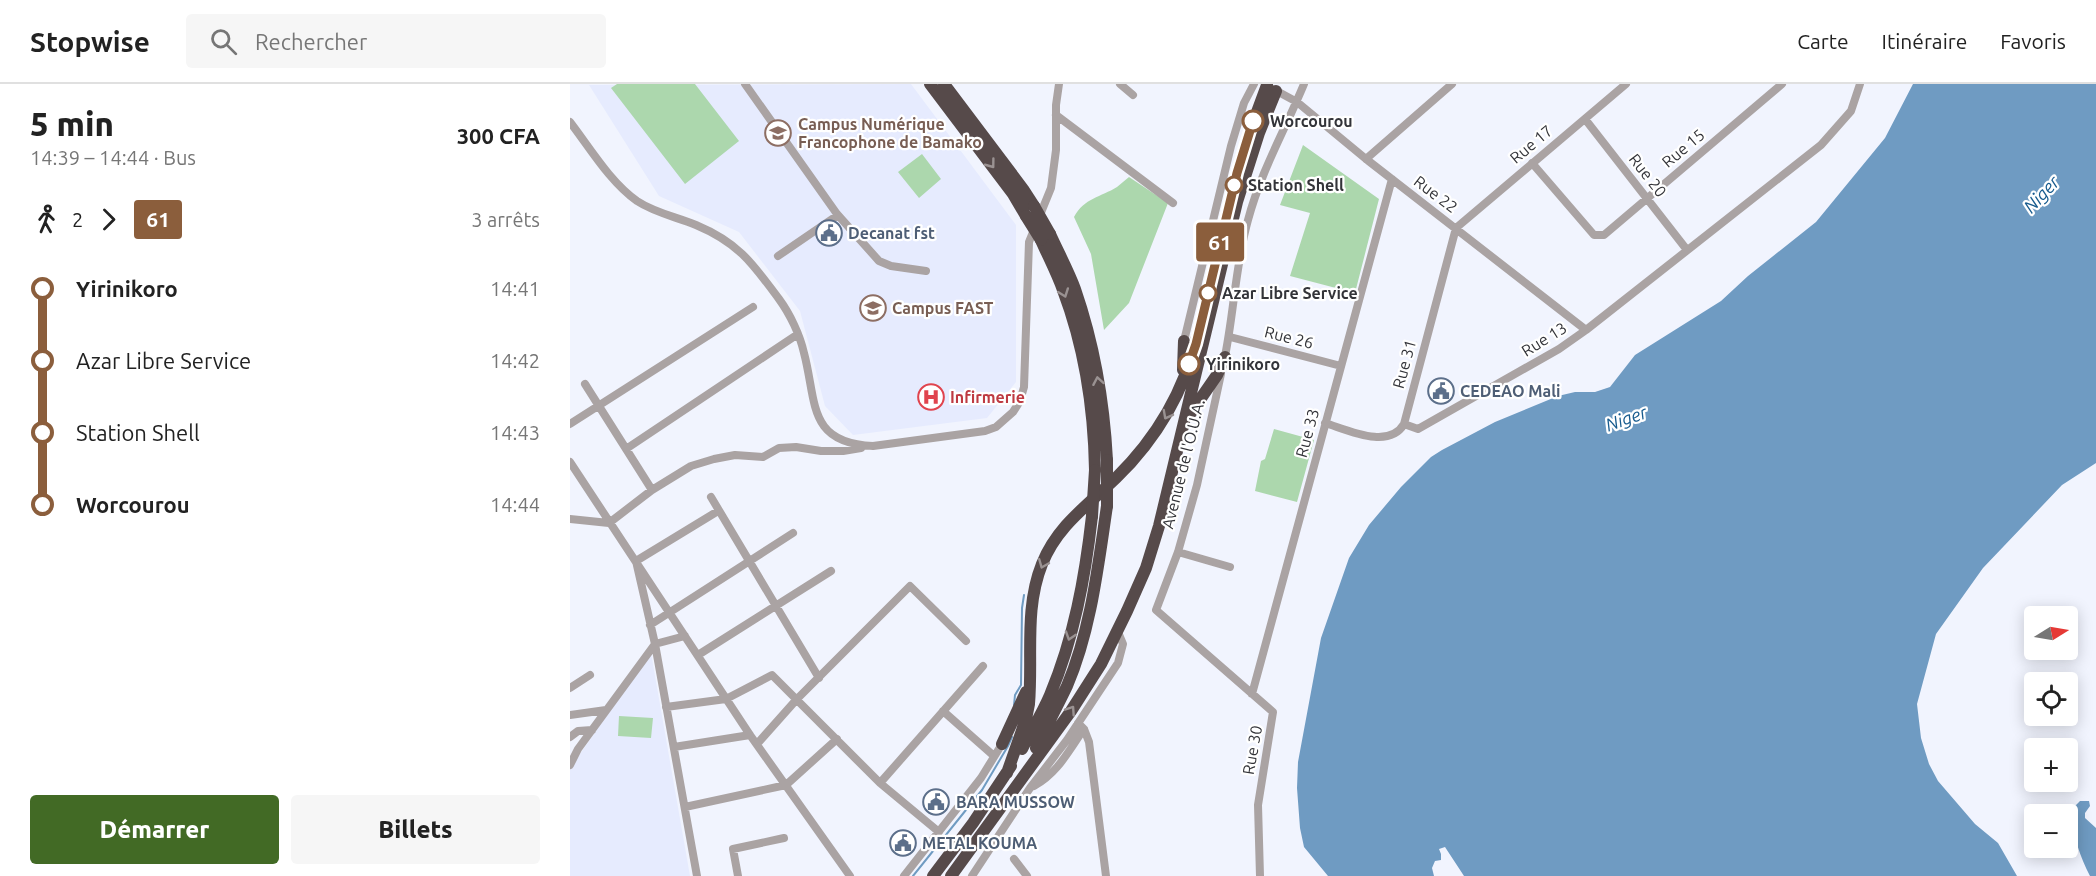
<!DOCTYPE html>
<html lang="fr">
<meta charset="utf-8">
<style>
:root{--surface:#fff;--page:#f6f6f6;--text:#222;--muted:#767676;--line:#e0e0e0;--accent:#426a25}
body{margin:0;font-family:Ubuntu,sans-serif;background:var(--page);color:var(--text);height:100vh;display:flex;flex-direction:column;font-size:22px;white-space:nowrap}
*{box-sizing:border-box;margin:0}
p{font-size:20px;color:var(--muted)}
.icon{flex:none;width:33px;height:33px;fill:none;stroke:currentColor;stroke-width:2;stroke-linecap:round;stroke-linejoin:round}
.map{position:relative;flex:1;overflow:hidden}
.drawer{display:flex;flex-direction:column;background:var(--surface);width:570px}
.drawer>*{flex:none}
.badge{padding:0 12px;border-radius:4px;font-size:21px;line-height:39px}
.needle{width:39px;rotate:79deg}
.buttons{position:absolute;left:1454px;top:522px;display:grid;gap:12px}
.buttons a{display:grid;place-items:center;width:54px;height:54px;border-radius:6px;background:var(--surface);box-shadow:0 3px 15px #0003;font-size:30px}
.map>.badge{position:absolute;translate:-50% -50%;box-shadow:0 0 0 3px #fff}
.legs{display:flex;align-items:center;gap:9px;height:66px;padding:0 30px;font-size:20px}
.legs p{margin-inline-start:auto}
.head{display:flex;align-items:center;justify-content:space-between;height:102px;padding:0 30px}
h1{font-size:33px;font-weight:800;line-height:45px}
.cta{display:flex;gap:12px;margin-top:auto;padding:12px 30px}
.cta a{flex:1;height:69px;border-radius:6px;background:var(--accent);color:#fff;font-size:24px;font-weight:800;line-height:69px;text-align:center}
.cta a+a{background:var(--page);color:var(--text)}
ul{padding:0 30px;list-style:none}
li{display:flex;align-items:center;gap:21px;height:72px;font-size:22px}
li i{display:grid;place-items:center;width:9px;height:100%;margin:0 8px;background:currentColor}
li i::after{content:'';width:15px;height:15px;margin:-8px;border:4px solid;border-radius:50%;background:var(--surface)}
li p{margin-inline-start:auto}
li:first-child i{background:linear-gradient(#0000 50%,currentColor 0)}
li:last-child i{background:linear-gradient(currentColor 50%,#0000 0)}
header{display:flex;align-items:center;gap:36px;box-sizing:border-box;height:84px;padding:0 30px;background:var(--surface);border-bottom:2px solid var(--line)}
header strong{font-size:28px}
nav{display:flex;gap:33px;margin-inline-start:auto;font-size:21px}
.search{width:420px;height:54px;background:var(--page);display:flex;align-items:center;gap:15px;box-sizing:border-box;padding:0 21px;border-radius:6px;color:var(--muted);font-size:22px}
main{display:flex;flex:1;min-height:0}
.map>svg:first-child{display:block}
</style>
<header>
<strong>Stopwise</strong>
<div class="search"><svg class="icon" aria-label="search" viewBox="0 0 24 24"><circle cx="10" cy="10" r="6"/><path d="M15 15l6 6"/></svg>Rechercher</div>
<nav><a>Carte</a><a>Itinéraire</a><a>Favoris</a></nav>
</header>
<main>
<section class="drawer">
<div class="head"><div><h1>5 min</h1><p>14:39 – 14:44 · Bus</p></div><b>300 CFA</b></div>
<div class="legs"><svg class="icon" aria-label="walk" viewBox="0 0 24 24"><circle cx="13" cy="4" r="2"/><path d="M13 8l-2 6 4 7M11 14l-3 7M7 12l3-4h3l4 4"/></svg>2<svg class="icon" aria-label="forward" viewBox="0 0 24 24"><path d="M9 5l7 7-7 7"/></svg><b class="badge" style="background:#8b5e3c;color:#fff">61</b><p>3 arrêts</p></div>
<ul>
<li><i style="color:#8b5e3c"></i><b>Yirinikoro</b><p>14:41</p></li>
<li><i style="color:#8b5e3c"></i><span>Azar Libre Service</span><p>14:42</p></li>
<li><i style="color:#8b5e3c"></i><span>Station Shell</span><p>14:43</p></li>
<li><i style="color:#8b5e3c"></i><b>Worcourou</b><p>14:44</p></li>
</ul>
<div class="cta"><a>Démarrer</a><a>Billets</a></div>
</section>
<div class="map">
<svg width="1526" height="792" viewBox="0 0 1526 792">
<rect width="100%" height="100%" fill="#f1f4fe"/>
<path fill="#e6ebfe" d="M341 0 446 141V298L417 334 283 351 255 322 230 227 169 148 89 112 19 1Z
M81 569 120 792H0V684Z"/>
<path fill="#acd7ad" d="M47 0H125L169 57 115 100 41 4Z
M733 61 809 115 785 209 720 192 740 129 710 121Z
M352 70 371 95 349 114 328 88Z
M559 93 598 119 559 219 534 246 521 170 504 133C514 114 531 113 547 103 551 100 555 96 559 93Z
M704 345 744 356 727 418 685 407 691 377 695 375Z
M49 632 83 634 81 654 48 652Z"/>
<path fill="#6f9bc2" d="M1343 0H1526V379L1492 401 1413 484 1366 550 1347 620 1351 654 1359 680 1368 697 1405 740 1428 759 1447 792H894L875 763 869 765 871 770V776L865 777 862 784 864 792H758L734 763 730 744 727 704 728 678 751 554 779 474 799 441 831 403 861 373 872 366 925 338 988 312 1005 308H1025L1040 303 1065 271 1151 217 1178 192 1246 138 1315 54Z
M1510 717H1519L1520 722 1515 729V734L1526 744V792H1520C1509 770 1501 748 1503 724Z"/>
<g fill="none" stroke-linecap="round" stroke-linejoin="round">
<path stroke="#6f9bc2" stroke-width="2" d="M444 621 445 611 451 601 452 524 454 511
M343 792 412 706 438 662 442 653"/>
<path stroke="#aaa3a3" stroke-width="8" d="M175 0 267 130 309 177 321 182 356 187
M550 0 563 11
M703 5 727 18 796 75 1016 246
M486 31 603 119
M1015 35 1117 166
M0 38C20 64 40 98 67 117 85 129 107 133 126 141 169 159 183 180 209 215 220 230 230 251 234 269 247 318 237 359 303 362L415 347 426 343 443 328 450 317 454 303 459 158 481 104 486 66V21L489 0
M796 75 882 0
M962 79 1024 151H1034L1212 0
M208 172 268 131
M660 253 771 282
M614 257 661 62 674 19 684 0
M654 277C664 231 665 182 678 136 691 87 715 46 734 0
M651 290 627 401 608 468 586 526 703 628 688 721 690 792
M15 300 82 406
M755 339C778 346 819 366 834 340L886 144 1056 0
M0 340 183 223
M834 340 848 345 989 265 1016 246 1251 61 1281 27 1290 0
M56 365 228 250
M0 378 180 651 280 792
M141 413 249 594
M0 435 39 439 82 406 121 382 144 375 165 371 193 373 209 364 226 363 251 367H273L291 364
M608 468 660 483
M80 541 223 449
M128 571 261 487
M0 604 20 591
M682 610 822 95
M96 623 156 615 202 591 310 699 369 748
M373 627 424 672
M0 631 36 626
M508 639 514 645 519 658 536 792
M0 653 8 647 22 646
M187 660 227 615 340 502 396 557
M104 663 180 651
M0 681 8 665 85 560 115 552
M310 699 413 582
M464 702C488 689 499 666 514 645
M115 723 216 701 267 655
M444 775 457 792
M127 792 85 560 66 477 148 427
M168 792 163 765 214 754
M334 792 411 694 432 660
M402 792 460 704 497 656 548 579 553 560 548 548"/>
<path stroke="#564a4a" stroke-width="12" d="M360 0 443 110 456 132
M374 0 453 105 464 122
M660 117 680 47 697 1
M480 150C488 168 498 186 505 205 524 260 534 318 537 376
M471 156C478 172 487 189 493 206 515 264 524 325 525 386
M613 286 614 257
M620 330 647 291 655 273
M432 660 456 608
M466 664C476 643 487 623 497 602 521 546 528 482 537 422
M452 665C461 647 472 630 480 611 504 554 515 494 522 432
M437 689 456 635 459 620C463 573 454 525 472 480 487 442 518 421 546 394 586 355 614 308 627 253
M363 792 403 739 441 682
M381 792 501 627 531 580 557 527 576 484 589 442 667 118 689 49 706 7"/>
<path stroke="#564a4a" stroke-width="12" d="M464 122 480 150
M456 132 471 156
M537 422V376
M522 432 525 386"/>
</g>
<defs><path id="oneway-chevron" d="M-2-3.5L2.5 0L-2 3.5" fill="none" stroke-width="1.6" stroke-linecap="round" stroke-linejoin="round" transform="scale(1.5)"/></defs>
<g stroke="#9a9292">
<use href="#oneway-chevron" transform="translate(421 80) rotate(53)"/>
<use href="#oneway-chevron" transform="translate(494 209) rotate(70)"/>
<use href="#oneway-chevron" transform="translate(528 297) rotate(-100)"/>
<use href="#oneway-chevron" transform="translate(597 331) rotate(118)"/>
<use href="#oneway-chevron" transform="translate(473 480) rotate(112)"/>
<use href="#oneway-chevron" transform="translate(500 552) rotate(108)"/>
<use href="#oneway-chevron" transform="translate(501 626) rotate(-56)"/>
</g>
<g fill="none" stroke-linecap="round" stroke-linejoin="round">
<g stroke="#fff" stroke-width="14">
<path id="line-1" d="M619 280 626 260 667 89 683 37"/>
</g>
<use href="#line-1" stroke="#8b5e3c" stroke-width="9"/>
</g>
<defs>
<g id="university-ring" transform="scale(1.35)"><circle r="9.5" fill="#fff" stroke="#8d6e63" stroke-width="1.5"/><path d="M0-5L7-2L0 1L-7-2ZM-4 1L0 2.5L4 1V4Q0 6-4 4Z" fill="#8d6e63"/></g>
<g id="civic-ring" transform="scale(1.35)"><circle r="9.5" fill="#fff" stroke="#5c6f8a" stroke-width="1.5"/><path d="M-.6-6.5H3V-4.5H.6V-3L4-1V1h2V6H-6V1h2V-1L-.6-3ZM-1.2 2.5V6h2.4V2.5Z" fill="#5c6f8a"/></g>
<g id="hospital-ring" transform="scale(1.35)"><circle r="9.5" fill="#fff" stroke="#e0444e" stroke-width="1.5"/><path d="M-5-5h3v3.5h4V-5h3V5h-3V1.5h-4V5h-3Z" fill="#e0444e"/></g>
</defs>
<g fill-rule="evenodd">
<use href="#university-ring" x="208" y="49"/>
<use href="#civic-ring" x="259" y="149"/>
<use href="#university-ring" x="303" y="224"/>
<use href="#civic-ring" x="871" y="307"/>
<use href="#hospital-ring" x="361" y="313"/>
<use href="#civic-ring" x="366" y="718"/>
<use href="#civic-ring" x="333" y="759"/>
</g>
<g fill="#fff" stroke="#8b5e3c" stroke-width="3">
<circle cx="683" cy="37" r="10"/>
<circle cx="664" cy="101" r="8"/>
<circle cx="638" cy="209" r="8"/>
<circle cx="619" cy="280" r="10"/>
</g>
<g text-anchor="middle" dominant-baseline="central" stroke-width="4.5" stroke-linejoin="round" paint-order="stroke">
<g font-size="16" font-weight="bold" fill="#333439" stroke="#fff" text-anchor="start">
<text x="700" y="37">Worcourou</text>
<text x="678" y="101">Station Shell</text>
<text x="652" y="209">Azar Libre Service</text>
<text x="636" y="280">Yirinikoro</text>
</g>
<g font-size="16" font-weight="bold" fill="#785e54" stroke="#fff" text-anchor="start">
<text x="228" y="40">Campus Numérique<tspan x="228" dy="18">Francophone de Bamako</tspan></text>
<text x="322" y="224">Campus FAST</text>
</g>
<g font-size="16" fill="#333439" stroke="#fff">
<text transform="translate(961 60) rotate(-40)">Rue 17</text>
<text transform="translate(1113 64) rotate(-40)">Rue 15</text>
<text transform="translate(1078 91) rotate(52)">Rue 20</text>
<text transform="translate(866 110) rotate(37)">Rue 22</text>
<text transform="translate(719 253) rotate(14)">Rue 26</text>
<text transform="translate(974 255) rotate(-32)">Rue 13</text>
<text transform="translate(834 280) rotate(-75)">Rue 31</text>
<text transform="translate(737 349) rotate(-75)">Rue 33</text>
<text transform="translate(613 380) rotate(-76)">Avenue de l'O.U.A.</text>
<text transform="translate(682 666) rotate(-80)">Rue 30</text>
</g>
<g font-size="16" font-weight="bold" fill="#4e5e75" stroke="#fff" text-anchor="start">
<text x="278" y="149">Decanat fst</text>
<text x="890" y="307">CEDEAO Mali</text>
<text x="386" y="718">BARA MUSSOW</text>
<text x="352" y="759">METAL KOUMA</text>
</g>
<g font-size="16" font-weight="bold" fill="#be3a42" stroke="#fff" text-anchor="start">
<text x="380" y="313">Infirmerie</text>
</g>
<g font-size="18" font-style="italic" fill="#175b8e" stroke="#fff">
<text transform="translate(1471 110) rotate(-47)">Niger</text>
<text transform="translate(1056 334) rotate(-20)">Niger</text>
</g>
</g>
</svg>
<div class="buttons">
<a><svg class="needle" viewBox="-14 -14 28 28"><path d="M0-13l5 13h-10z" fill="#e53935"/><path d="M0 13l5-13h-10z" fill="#767676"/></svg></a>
<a><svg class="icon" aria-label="locate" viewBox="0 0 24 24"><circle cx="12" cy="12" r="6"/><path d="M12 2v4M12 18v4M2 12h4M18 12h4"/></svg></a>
<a>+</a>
<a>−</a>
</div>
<b class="badge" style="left:650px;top:158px;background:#8b5e3c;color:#fff">61</b>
</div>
</main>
